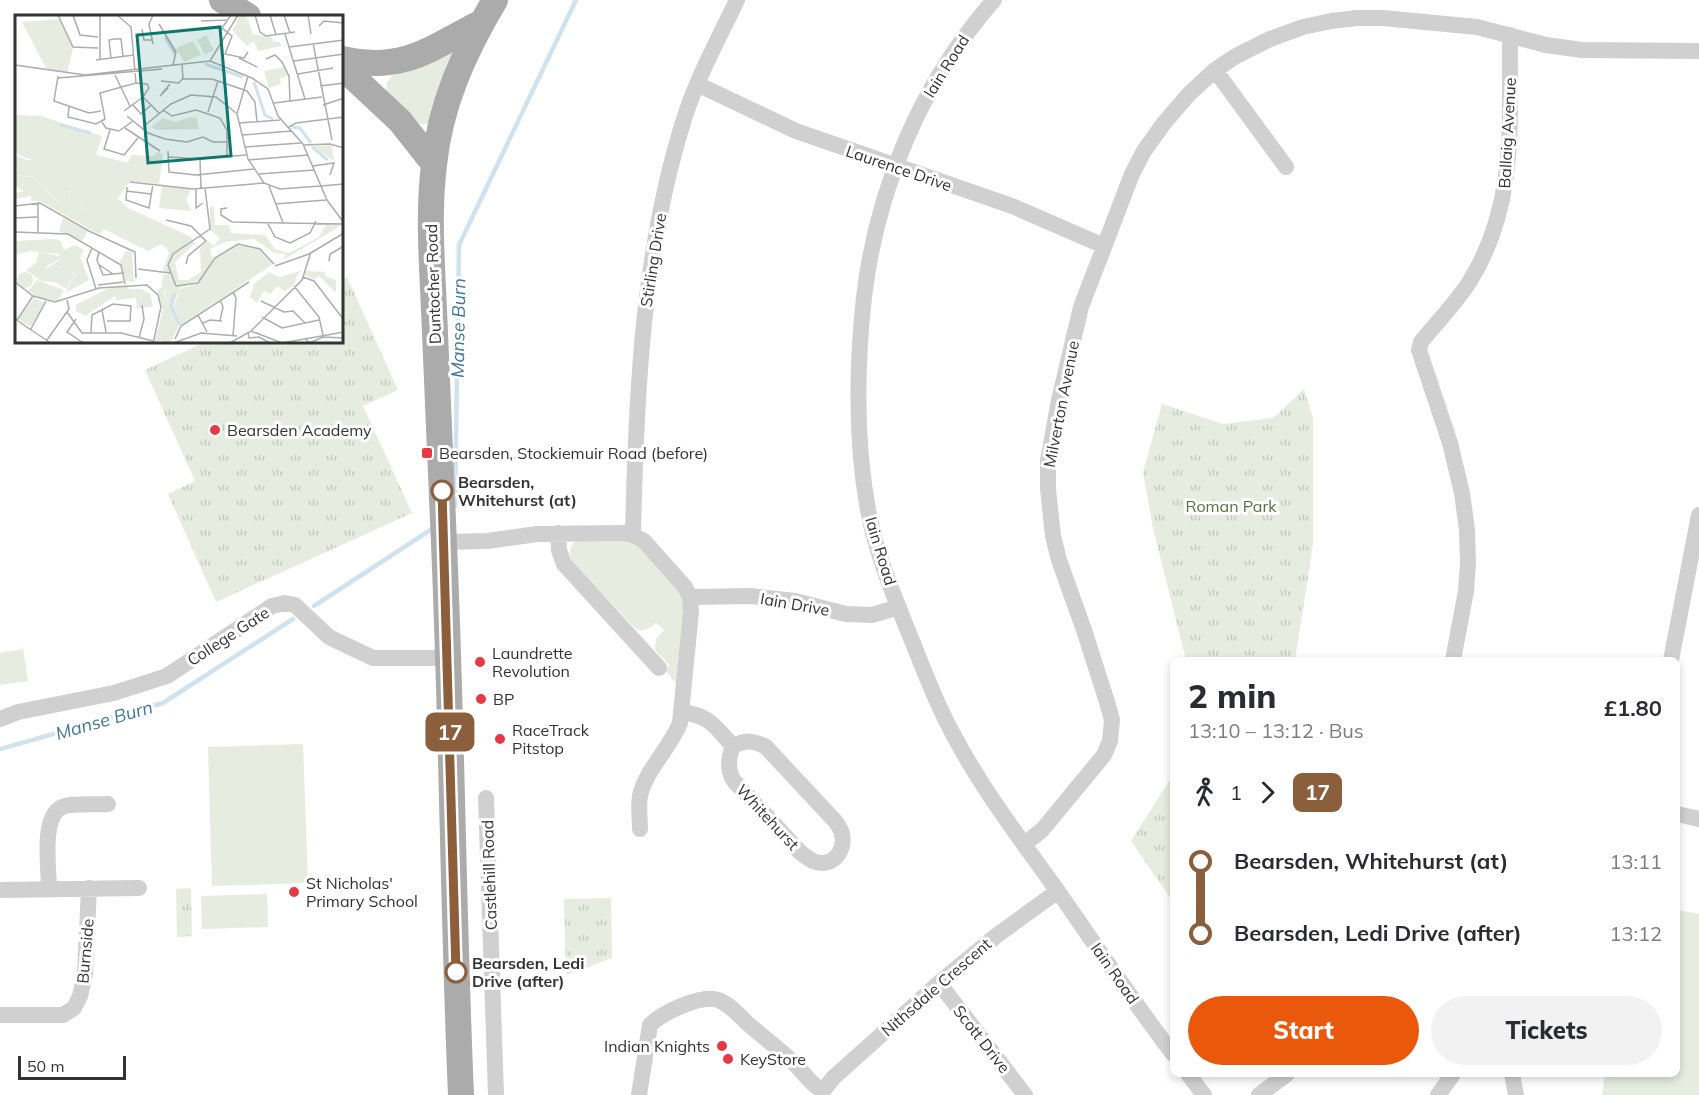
<!DOCTYPE html>
<meta charset="utf-8">
<style>
:root{--surface:#fff;--page:#f2f2f3;--text:#2b2b33;--muted:#7c7c81;--accent:#ea580c}
body{margin:0;font-family:Mulish,sans-serif;background:var(--page);color:var(--text);height:100vh;display:flex;flex-direction:column;font-size:22px;white-space:nowrap}
*{box-sizing:border-box;margin:0}
p{font-size:20px;color:var(--muted)}
.icon{flex:none;width:33px;height:33px;fill:none;stroke:currentColor;stroke-width:2;stroke-linecap:round;stroke-linejoin:round}
.map{position:relative;flex:1;overflow:hidden}
.panel{position:absolute;left:1170px;top:657px;width:510px;height:420px;display:flex;flex-direction:column;background:var(--surface);border-radius:9px;box-shadow:0 3px 9px #0003}
.panel>*{flex:none}
.badge{padding:0 12px;border-radius:9px;font-size:21px;line-height:39px}
.scale{position:absolute;left:18px;bottom:15px;width:108px;box-sizing:border-box;padding-left:6px;border:3px solid #333;border-top:0;font-size:16px;line-height:21px;white-space:nowrap;color:#333;-webkit-text-stroke:4px #fff;paint-order:stroke}
.map>.badge{position:absolute;translate:-50% -50%;box-shadow:0 0 0 3px #fff}
.legs{display:flex;align-items:center;gap:9px;height:66px;padding:0 18px;font-size:20px}
.legs p{margin-inline-start:auto}
.head{display:flex;align-items:center;justify-content:space-between;height:102px;padding:0 18px}
h1{font-size:33px;font-weight:800;line-height:45px}
.cta{display:flex;gap:12px;margin-top:auto;padding:12px 18px}
.cta a{flex:1;height:69px;border-radius:36px;background:var(--accent);color:#fff;font-size:24px;font-weight:800;line-height:69px;text-align:center}
.cta a+a{background:var(--page);color:var(--text)}
ul{padding:0 18px;list-style:none}
li{display:flex;align-items:center;gap:21px;height:72px;font-size:22px}
li i{display:grid;place-items:center;width:9px;height:100%;margin:0 8px;background:currentColor}
li i::after{content:'';width:15px;height:15px;margin:-8px;border:4px solid;border-radius:50%;background:var(--surface)}
li p{margin-inline-start:auto}
li:first-child i{background:linear-gradient(#0000 50%,currentColor 0)}
li:last-child i{background:linear-gradient(currentColor 50%,#0000 0)}
.map>svg:first-child{display:block}
</style>
<div class="map">
<svg width="1699" height="1095" viewBox="0 0 1699 1095">
<defs>
<pattern id="park-tufts" width="24" height="20" patternUnits="userSpaceOnUse" patternTransform="scale(1.5)"><rect width="24" height="20" fill="#e6ecdf"/><path d="M3 7l-1-3M5 7V3M7 7l1-3M15 17l-1-3M17 17v-4M19 17l1-3" fill="none" stroke="#c6cbc0"/></pattern>
</defs>
<rect width="100%" height="100%" fill="#fff"/>
<path fill="#e6ecdf" d="M449 52 452 53 454 57 429 123 424 124 414 123 386 90 387 82 393 75Z
M623 539 640 546 685 599 678 686 665 670 669 665 655 650 656 639 664 630 656 623C650 628 643 633 635 628L572 562C569 553 569 546 577 540Z
M23 649 28 681 0 685V653Z
M303 744 308 883 212 886 208 747Z
M267 894 268 927 202 929 201 896Z
M1677 910 1699 914V1095H1602L1605 1074H1677Z"/>
<path fill="url(#park-tufts)" d="M347 277 398 390 363 406 412 513 216 602 168 494 195 481 145 370 205 342H342V280Z
M1304 389 1313 418V545L1295 660H1186L1153 528 1143 472 1162 404 1223 424 1273 418Z
M1173 775V902L1131 841Z
M191 888 192 936 177 937 176 889Z
M611 898 612 958 566 975 564 899Z"/>
<g fill="none" stroke-linecap="round" stroke-linejoin="round">
<path stroke="#cfe2ee" stroke-width="4.5" d="M455 506 459 245 576 0
M314 606 435 527
M0 749 163 703 293 619"/>
<path stroke="#d0d0d0" stroke-width="16" d="M994 0C921 83 877 188 864 297 856 371 855 447 870 520 878 557 892 591 906 626 921 662 934 700 953 734 984 793 1026 846 1064 900 1100 952 1135 1004 1173 1054
M1215 70 1286 167
M697 84 796 131 1012 206 1104 246
M558 533 559 550 564 564 659 668
M633 535C636 395 642 250 685 116 698 76 719 38 737 0
M444 542 487 541 537 534 624 533 633 535 644 541 685 587 690 597 691 612 680 723C670 748 645 771 640 796 638 807 640 819 640 829
M690 597 751 596 795 601 846 614 872 615 899 607
M1453 660 1466 591 1468 563 1467 530 1462 493 1450 443 1419 350 1421 342C1438 321 1456 303 1470 281 1518 203 1509 122 1510 35
M1671 660 1699 515
M682 712C711 716 714 726 733 746 746 740 753 740 766 747L835 821C838 825 841 829 842 834 846 851 832 869 813 861 809 859 805 856 801 853L734 781C727 769 728 759 733 746
M0 719 18 712 114 693 167 676 272 606 285 603 295 605 329 637 373 658H448
M486 798 496 1095
M1677 814 1699 819
M1025 844 1043 829 1104 755 1110 741 1112 720 1107 702 1084 630 1059 560 1053 536 1048 489V461L1059 400 1081 307 1132 174 1144 151 1164 123 1189 94 1215 70 1236 56 1270 39 1303 27 1331 21 1357 18H1383L1477 27 1546 45 1582 50 1699 51
M49 888C49 868 40 812 65 806 78 803 94 805 108 804
M0 890 139 888
M939 983 1025 1095
M0 1015H63L74 1008 80 996 85 974 89 888
M1188 1074 1204 1095
M1512 1074 1516 1095
M823 1091 833 1078 939 983 996 936 1058 891
M639 1095 650 1025C662 1013 701 994 718 1000 728 1003 739 1015 747 1023 763 1037 781 1050 796 1065 805 1074 811 1085 823 1091
M1259 1095 1287 1074
M1438 1095 1453 1074"/>
<path stroke="#ababab" stroke-width="26" d="M222 0 248 16
M342 59C403 73 431 48 482 22
M344 60 353 77 400 121 434 164
M461 1095C453 911 452 727 444 544 441 466 437 388 434 310 432 262 428 213 434 165 440 105 464 52 495 0"/>
</g>
<g fill="none" stroke-linecap="round" stroke-linejoin="round">
<g stroke="#fff" stroke-width="14">
<path id="line-1" d="M442 491 456 972"/>
</g>
<use href="#line-1" stroke="#8b5e3c" stroke-width="9"/>
</g>
<g fill="#e63946" stroke="#fff" stroke-width="2">
<circle cx="215" cy="430" r="6"/>
<rect x="421" y="447" width="12" height="12" rx="3"/>
<circle cx="480" cy="662" r="6"/>
<circle cx="481" cy="699" r="6"/>
<circle cx="500" cy="739" r="6"/>
<circle cx="294" cy="892" r="6"/>
<circle cx="722" cy="1046" r="6"/>
<circle cx="728" cy="1059" r="6"/>
</g>
<g fill="#fff" stroke="#8b5e3c" stroke-width="3">
<circle cx="442" cy="491" r="10"/>
<circle cx="456" cy="972" r="10"/>
</g>
<g text-anchor="middle" dominant-baseline="central" stroke-width="6" stroke-linejoin="round" paint-order="stroke">
<g font-size="16" fill="#333" stroke="#fff">
<text transform="translate(946 66) rotate(-58)">Iain Road</text>
<text transform="translate(1507 133) rotate(-87)">Ballaig Avenue</text>
<text transform="translate(899 168) rotate(19)">Laurence Drive</text>
<text transform="translate(653 260) rotate(-81)">Stirling Drive</text>
<text transform="translate(433 284) rotate(-92)">Duntocher Road</text>
<text transform="translate(1061 404) rotate(-79)">Milverton Avenue</text>
<text transform="translate(881 551) rotate(73)">Iain Road</text>
<text transform="translate(795 604) rotate(10)">Iain Drive</text>
<text transform="translate(228 636) rotate(-33)">College Gate</text>
<text transform="translate(768 817) rotate(47)">Whitehurst</text>
<text transform="translate(489 875) rotate(-92)">Castlehill Road</text>
<text transform="translate(85 951) rotate(-85)">Burnside</text>
<text transform="translate(1115 973) rotate(55)">Iain Road</text>
<text transform="translate(936 987) rotate(-41)">Nithsdale Crescent</text>
<text transform="translate(982 1039) rotate(52)">Scott Drive</text>
</g>
<g font-size="16" fill="#333" stroke="#fff" text-anchor="start">
<text x="227" y="430">Bearsden Academy</text>
<text x="439" y="453">Bearsden, Stockiemuir Road (before)</text>
<text x="492" y="653">Laundrette<tspan x="492" dy="18">Revolution</tspan></text>
<text x="493" y="699">BP</text>
<text x="512" y="730">RaceTrack<tspan x="512" dy="18">Pitstop</tspan></text>
<text x="306" y="883">St Nicholas'<tspan x="306" dy="18">Primary School</tspan></text>
<text x="710" y="1046" text-anchor="end">Indian Knights</text>
<text x="740" y="1059">KeyStore</text>
</g>
<g font-size="16" font-weight="bold" fill="#333" stroke="#fff" text-anchor="start">
<text x="458" y="482">Bearsden,<tspan x="458" dy="18">Whitehurst (at)</tspan></text>
<text x="472" y="963">Bearsden, Ledi<tspan x="472" dy="18">Drive (after)</tspan></text>
</g>
<g font-size="16" fill="#56703f" stroke="#fff">
<text x="1231" y="506">Roman Park</text>
</g>
<g font-size="18" font-style="italic" fill="#3f7597" stroke="#fff">
<text transform="translate(458 328) rotate(-89)">Manse Burn</text>
<text transform="translate(104 720) rotate(-16)">Manse Burn</text>
</g>
</g>
<g transform="translate(15 15)">
<rect width="328" height="328" fill="#fff"/>
<path d="M229 7 234 29 232 31 217 15 221 9ZM191 20 199 35 190 40 182 25ZM0 100 26 101 87 121 81 140 113 148 116 140 139 141 142 137 148 139 144 169 115 166 102 184 61 148 14 144 0 138ZM0 160 17 162 45 189 58 175 62 177 69 194 146 229 133 236 89 214 85 219 78 216 25 186H16V181L0 184V178L9 176 0 171ZM48 203 73 216 67 226 44 216ZM111 236 117 237 119 267 111 266 105 246ZM24 237 48 242 32 251 28 259 39 251 54 254 60 260 51 274 40 267 26 266 11 255 21 248ZM2 265a8 8 0 1 1 16 0a8 8 0 1 1-16 0ZM22 265 49 275 43 286 24 283 13 276ZM19 283 30 288 16 312 3 304Z" fill="#e6ecdf"/>
<path d="M224 0H231L238 19 257 22 258 27H265L266 31 243 36 239 26 234 29 229 7 221 9ZM22 124 35 133 44 145 61 148 74 157 113 193 176 222 180 228 160 247 164 265H173L186 257 185 233 193 226 199 231 205 223 195 215V191L199 192 200 210H214L216 218 250 220 260 234 274 238 304 222 311 210H327L268 245 271 239 259 238 239 224 210 227 195 234 198 244 190 263 165 273 156 295 149 275 142 276 147 272 148 260 155 259 148 256 154 238 151 232 69 194 62 177 57 175 46 189 17 162 0 160V140L13 145 25 142 17 136ZM38 224 45 225 49 235 60 230 69 235 65 242 74 265 50 278 61 259 44 251 28 260 26 257 46 244 44 239 15 236 0 240V226ZM288 255 281 261 280 269 270 276 262 271 255 279 249 276 242 288 235 282 239 269 254 257 265 262ZM290 256 310 257V261L321 265V278L304 261 299 264 289 260ZM113 270 114 274H126L135 279 138 291 122 294 121 283 101 285 100 281 70 301 61 296V290L92 274Z" fill="#e6ecdf"/>
<path d="M317 130 319 146 298 131Z" fill="#e6ecdf"/>
<path d="M45 4 58 33 52 59 31 53 7 7ZM178 26 186 40 169 47 161 33ZM269 52 273 61 265 63 266 69 254 73 249 56ZM176 102 182 103 184 114 142 115 136 112 148 103 160 107ZM147 171 176 174 171 185 176 196 144 193ZM221 230 243 233 258 249 164 311 155 328H151L153 323 150 328 147 325 139 329 148 294 142 277 147 273 157 296 165 274 184 268 199 245Z" fill="#e6ecdf"/>
<path fill="none" stroke="#cfe2ee" stroke-width="3" d="M150 22 160 39M190 49 228 62M239 67 250 100 258 104M45 110 76 118M277 112 285 113 296 128M297 132 313 145M160 278 156 291 164 309"/>
<path fill="none" stroke="#adadad" stroke-width="1.5" d="M43 0 58 32 83 33M58 0 65 20 83 22M102 0 116 12 121 68M138 0 134 9 138 29M216 0 207 13 217 21 210 39 229 43 233 37M240 0 245 17 251 21 280 17M255 0 261 20M269 0 275 18M293 0 296 19M186 6 213 5M144 9 161 37 158 50M304 11 309 6 329 8M127 14 129 25H138M270 19 290 84M298 28 317 125M274 32 329 25M96 43 94 25 99 24H106L108 41M224 43 242 52M251 44 260 40 267 47 274 61 275 86M81 45 119 40M85 45V0M195 46 223 0M279 46 329 39M0 50 70 60 195 46 237 63 253 74 263 101 288 129 312 185 329 208M283 59 318 53M100 60 115 91M43 61 39 86 74 98 86 96M233 61 222 99 233 144 249 168M43 63 147 54M168 64H197L232 76 240 87 242 107M146 66 164 68 168 63 167 49M305 71 329 68M153 73 145 81 155 69M128 82 144 98M259 88 307 82M118 90 126 99 136 90M308 90 329 83M54 92 53 102 81 109 90 104 85 78 121 68 132 69 134 73 128 82 109 96M148 95 157 101 181 95 205 103 212 115V142M193 97 203 66M112 101 133 118 150 124 172 127 188 122 198 127H212M87 107 91 113 104 116 118 106M224 108 265 105M128 112 156 89 176 80 201 82 221 98M274 112 281 108 329 102M110 113 145 136M95 115 89 134 109 140 123 123M227 120 277 116M289 130 315 129 329 133M230 132 286 128M153 136 154 157 181 160 239 154M154 142 183 144 231 140M185 144 186 173M233 145 293 140M298 151 319 148 315 160M244 159 299 155M115 167 178 174 249 168 265 174 306 171M254 171 268 208M306 171 329 169M112 172 111 185 134 193 138 169M190 173 195 214 158 239 153 250 161 271 183 268 200 243 223 229 245 234 259 249M181 174V193L188 188M111 176 136 179M260 189 311 185M0 191 25 188 74 216 120 237 121 263M212 193 206 194V200L217 207 329 209M0 203 22 202M151 205 176 211 191 226 173 241 171 249M253 209 260 222 275 228 295 218 301 206M0 217 53 219 106 250 110 269M23 217V187M77 233 72 245 81 274M84 237 82 245 88 260 109 258M314 246 315 239 329 231M83 249 98 259M260 251 294 239 329 218M123 254 155 258M288 262 299 266 329 305M0 267 18 281 40 287 84 273 132 270 143 280 146 292 138 329M83 270 108 267M279 271 304 302 308 320M205 285 208 292 205 306M246 286 269 297 278 296 290 308M87 295 91 317M52 297 67 318H106L138 326M183 300 192 317M247 302 267 313 304 305M0 304 37 329M61 304 52 317 70 329M2 305 18 281M188 308 195 305 207 306M16 314 31 286M236 316 287 265 296 237M233 317 234 323 244 322 255 328M76 318 77 300 98 289 116 291 115 306H92M218 321 221 283 218 277M124 323 129 304 127 290M160 324 166 311 234 267M291 324 294 328 308 322 329 323M32 325 54 294 52 285M156 329 186 318 222 321M213 329 236 316 267 328 329 317"/>
<path fill="#0f766e" fill-opacity="0.15" stroke="#0f766e" stroke-width="3" d="M205 12 216 141 133 148 122 20Z"/>
<rect width="328" height="328" fill="none" stroke="#333" stroke-width="3"/>
</g>
</svg>
<div class="scale">50 m</div>
<b class="badge" style="left:450px;top:732px;background:#8b5e3c;color:#fff">17</b>
<section class="panel">
<div class="head"><div><h1>2 min</h1><p>13:10 – 13:12 · Bus</p></div><b>£1.80</b></div>
<div class="legs"><svg class="icon" aria-label="walk" viewBox="0 0 24 24"><circle cx="13" cy="4" r="2"/><path d="M13 8l-2 6 4 7M11 14l-3 7M7 12l3-4h3l4 4"/></svg>1<svg class="icon" aria-label="forward" viewBox="0 0 24 24"><path d="M9 5l7 7-7 7"/></svg><b class="badge" style="background:#8b5e3c;color:#fff">17</b></div>
<ul>
<li><i style="color:#8b5e3c"></i><b>Bearsden, Whitehurst (at)</b><p>13:11</p></li>
<li><i style="color:#8b5e3c"></i><b>Bearsden, Ledi Drive (after)</b><p>13:12</p></li>
</ul>
<div class="cta"><a>Start</a><a>Tickets</a></div>
</section>
</div>
